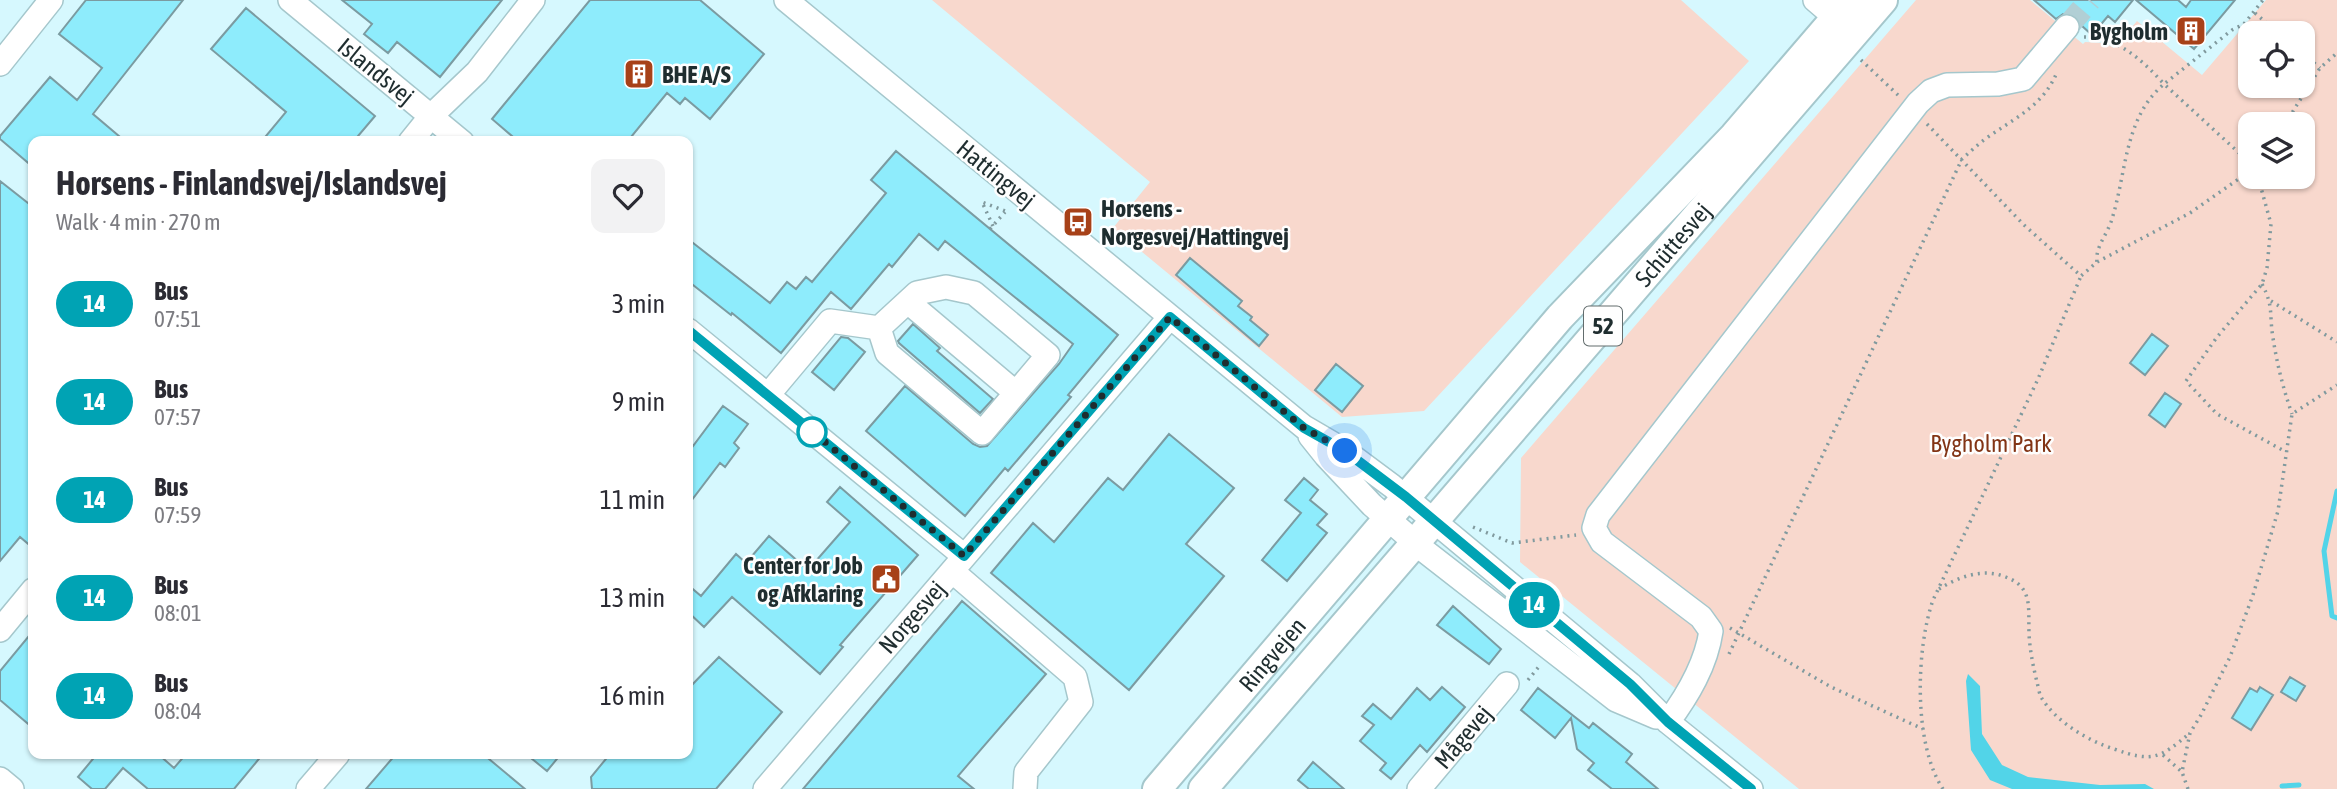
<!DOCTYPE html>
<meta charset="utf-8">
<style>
:root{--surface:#fff;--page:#f2f2f3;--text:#2b2b33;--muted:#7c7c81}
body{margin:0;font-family:"Asap Condensed",sans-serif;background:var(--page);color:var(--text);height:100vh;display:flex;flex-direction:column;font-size:26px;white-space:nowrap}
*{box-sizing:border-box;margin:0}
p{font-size:23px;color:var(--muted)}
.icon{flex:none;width:38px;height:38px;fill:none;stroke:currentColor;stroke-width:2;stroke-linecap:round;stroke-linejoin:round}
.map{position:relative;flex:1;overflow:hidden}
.details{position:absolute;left:28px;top:136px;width:665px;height:623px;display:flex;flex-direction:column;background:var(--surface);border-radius:14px;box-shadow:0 2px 5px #0004}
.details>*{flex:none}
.badge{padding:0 14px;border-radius:23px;font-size:24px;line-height:46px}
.buttons{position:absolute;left:2238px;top:21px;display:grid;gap:14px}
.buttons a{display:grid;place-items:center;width:77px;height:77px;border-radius:14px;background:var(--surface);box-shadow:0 2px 5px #0004;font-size:35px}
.you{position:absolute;width:35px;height:35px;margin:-18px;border:5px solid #fff;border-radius:50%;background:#1a73e8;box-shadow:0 0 0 10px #1a73e833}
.map>.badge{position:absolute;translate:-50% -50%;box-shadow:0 0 0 4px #fff}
.round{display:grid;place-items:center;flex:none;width:74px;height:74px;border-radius:14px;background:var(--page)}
.headline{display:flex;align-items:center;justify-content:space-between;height:119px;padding:0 28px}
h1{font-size:33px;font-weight:700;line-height:52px}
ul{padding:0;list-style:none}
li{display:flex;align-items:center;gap:21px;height:98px;padding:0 28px}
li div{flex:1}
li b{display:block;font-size:26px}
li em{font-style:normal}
li .badge{min-width:77px;font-weight:700;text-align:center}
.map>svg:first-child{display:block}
</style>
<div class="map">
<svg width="2337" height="789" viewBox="0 0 2337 789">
<rect width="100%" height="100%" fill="#d6f8fe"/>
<path fill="#f8d8cd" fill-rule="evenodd" d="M932 0H1681L1749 61 1424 411 1342 417 1113 228 1150 182Z
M1916 0H2030L2083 44 2085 42 2105 43 2114 48 2137 21 2202 75 2266 0H2337V789H1799L1520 562 1521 458ZM2250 33H2303V86H2250ZM2250 124H2303V177H2250Z"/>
<path fill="#52d4e8" d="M1968 674 1980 686 1982 734 2002 765 2028 777 2100 785 2145 784 2154 789H2012L1990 780 1971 750 1966 681Z"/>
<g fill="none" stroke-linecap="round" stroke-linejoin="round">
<path stroke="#52d4e8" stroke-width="5" d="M2337 491 2324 551 2332 616 2337 618
M2282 786 2299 785"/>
</g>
<path fill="#8eecfc" stroke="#7b9ba1" stroke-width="2" d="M86 0H183L93 114 126 142H33V167L0 139V136L50 77 77 100 102 68 59 34Z
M342 0H502L440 77 397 42 388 53 364 34 372 24Z
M590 0H700L764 54 710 119 685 98 680 104 667 93 627 142H519L492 119Z
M2034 0H2133L2115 22 2108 16 2092 35 2081 25 2075 16 2063 14 2056 19Z
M2136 0H2178L2186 7 2191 0H2235L2194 49Z
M246 8 375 116 353 142H261L286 112 211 49Z
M896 151 1118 335 1068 395 1071 397 1008 471 1005 468 965 516 866 431 905 386 973 444 980 447 987 446 1059 364 1073 344 945 241 938 250 919 234 892 267 889 264 851 309 831 292 781 353 732 313 731 315 688 281V239L770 303 787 282 796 289 806 277 812 282 886 193 871 180Z
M0 181 33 207V548L20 537 0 561Z
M1190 258 1242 301 1238 306 1252 317 1250 320 1268 335 1259 346 1176 275Z
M913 324 940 348 937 351 993 399 980 413 899 343 898 341Z
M2152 334 2168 346 2145 375 2130 363Z
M841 337 848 338 865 352 834 390 812 372Z
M1336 364 1363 386 1342 412 1315 390Z
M2165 393 2181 404 2165 427 2149 415Z
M723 406 748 424 734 443 739 448 725 467 720 463 688 505V442L693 446Z
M1169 434 1234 488 1186 544 1224 576 1129 690 991 573 1033 523 1054 542 1108 478 1123 490Z
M1304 478 1318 490 1310 500 1327 514 1317 525 1327 533 1287 581 1262 560 1301 513 1285 500Z
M840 487 918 555 840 645 843 647 820 674 732 597 704 627 688 612V585L701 596 736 554 746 563 769 536 808 570 850 522 827 502Z
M962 601 1046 674 958 776 974 789H803Z
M1453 606 1501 649 1489 664 1437 625Z
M33 631V728L0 700V671Z
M719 657 782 712 716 789H592L591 777 610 754H688V689Z
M2290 677 2305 686 2296 701 2281 692Z
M1442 687 1465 707 1427 752 1420 745 1391 779 1380 770 1386 763 1360 741 1374 725 1362 716 1373 704 1391 719 1417 688 1430 700Z
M2260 687 2273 695 2251 730 2232 718 2250 688 2257 692Z
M1538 688 1589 728 1593 723 1632 754 1626 762 1658 789H1612L1588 770 1594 763 1577 749 1571 718 1555 738 1521 710Z
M97 754H158L174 768 186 754H263L234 789H148L123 768 105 789H92L78 777Z
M396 754H483L525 789H366Z
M526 754H561L547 771Z
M1313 762 1344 789H1309L1298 780Z"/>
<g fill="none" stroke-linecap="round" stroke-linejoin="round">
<path stroke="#b1cfd5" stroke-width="23" stroke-dasharray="23 11" stroke-linecap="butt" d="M2067 27 2090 0"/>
<g stroke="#a5c7cc" stroke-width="26">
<path id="minor" d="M290 0 462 142
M786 0 1304 427 1345 451 1392 486 1630 684 1668 722 1751 789
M1815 0 1836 18
M0 64 51 0
M410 142 431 116 477 72 533 0
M908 302 1016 393
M688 330 964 556
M768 395 830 321 879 328 917 293 946 287 974 293 1048 355 982 433 887 353 879 328
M1310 436 1326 456 1372 505 1426 552 1616 700 1656 717
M952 571 1075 677 1081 702 1026 772 1025 789
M0 630 33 590
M1668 722C1688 695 1706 665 1711 631L1701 617 1602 542 1594 528 1598 515 1918 103 1931 91 1947 85 1998 84 2023 79 2067 27
M0 779 12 789
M308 789 338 754
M765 789 1170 317
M1419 789 1507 684"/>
</g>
<g stroke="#a5c7cc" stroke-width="32">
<g id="major">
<path id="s1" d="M1157 789 1560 317 1734 136 1851 0"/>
<path id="s2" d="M1203 789 1883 0"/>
</g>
</g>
<path stroke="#819a9e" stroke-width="3.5" stroke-dasharray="2 5" stroke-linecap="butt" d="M2255 13 2278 33
M2084 37C2118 37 2142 60 2164 84 2123 119 2127 174 2111 222 2106 236 2095 248 2097 262
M2303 54 2320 68
M1861 60 1899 96
M1927 124 2024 225 2081 276 2097 262 2190 213 2250 171
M2285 124 2320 68 2337 53
M2250 163 2164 84 2232 30 2244 24 2263 0
M2258 177 2271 224 2267 268 2262 284 2217 337 2186 381 2217 414 2286 452
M993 226 982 202 1005 211
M990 229 1005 212
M2262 284C2274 307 2269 314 2273 338 2277 364 2283 388 2292 414
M2271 301 2337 342
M1473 527 1512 543 1576 535
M1939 589C1957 578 1979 569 2000 575 2034 585 2028 605 2029 634 2030 651 2033 666 2037 682 2038 686 2039 693 2041 697 2055 721 2088 741 2114 749 2153 763 2160 758 2190 733
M1730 628 1831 687 1923 729
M1729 654 1962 159C1970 152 1978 144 1988 137 2015 118 2044 105 2057 72
M1528 680 1541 664
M2163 755 2182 772
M1943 789C1913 744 1916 649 1933 600L2038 379 2081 276
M2188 789 2182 772 2190 733 2201 715 2230 657 2253 595 2278 511 2292 414 2337 385"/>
<use href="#minor" stroke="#fff" stroke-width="23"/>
<use href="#major" stroke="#fff" stroke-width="28"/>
</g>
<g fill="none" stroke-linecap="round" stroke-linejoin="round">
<g stroke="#fff" stroke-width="16">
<path id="line" d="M688 330 964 556 1170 317 1304 428 1345 451 1406 497 1630 684 1668 722 1751 789"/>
</g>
<use href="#line" stroke="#00a3b4" stroke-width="10"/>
<path stroke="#1f2d2f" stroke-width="7" stroke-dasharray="0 12.6" d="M812 432 809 429 964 556 1170 317 1304 428 1345 451"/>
</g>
<defs>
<g id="building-square" transform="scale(1.575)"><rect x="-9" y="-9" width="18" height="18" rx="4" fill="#a74118" stroke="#fefefe"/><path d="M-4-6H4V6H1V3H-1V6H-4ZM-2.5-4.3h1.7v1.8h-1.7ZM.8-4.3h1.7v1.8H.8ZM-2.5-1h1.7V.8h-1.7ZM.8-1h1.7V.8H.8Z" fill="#fff"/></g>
<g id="bus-square" transform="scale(1.575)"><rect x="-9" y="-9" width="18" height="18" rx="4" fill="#a74118" stroke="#fefefe"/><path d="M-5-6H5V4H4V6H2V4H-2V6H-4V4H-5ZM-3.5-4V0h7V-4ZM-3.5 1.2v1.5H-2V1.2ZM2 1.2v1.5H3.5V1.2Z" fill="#fff"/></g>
<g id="civic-square" transform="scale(1.575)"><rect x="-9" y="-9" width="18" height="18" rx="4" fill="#a74118" stroke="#fefefe"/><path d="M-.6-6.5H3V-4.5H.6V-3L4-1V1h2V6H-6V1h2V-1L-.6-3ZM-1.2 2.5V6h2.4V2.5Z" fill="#fff"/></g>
</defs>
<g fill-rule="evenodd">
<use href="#building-square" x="2191" y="31"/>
<use href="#building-square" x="639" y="74"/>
<use href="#bus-square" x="1078" y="222"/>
<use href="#civic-square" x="886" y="579"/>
</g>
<circle fill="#fff" stroke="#00a3b4" stroke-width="3.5" cx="812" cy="432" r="14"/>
<g text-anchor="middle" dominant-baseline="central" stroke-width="5" stroke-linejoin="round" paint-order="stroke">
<rect fill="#fefefe" stroke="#626c6d" stroke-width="2" x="1584" y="306.5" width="38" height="39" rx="5"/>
<g font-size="23" font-weight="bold" fill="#1f2d2f">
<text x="1603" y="326">52</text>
</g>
<g font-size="24" font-weight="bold" fill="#1f2d2f" stroke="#fefefe" text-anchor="end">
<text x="2168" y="31">Bygholm</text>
<text x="662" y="74" text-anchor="start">BHE A/S</text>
<text x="1101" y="208" text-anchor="start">Horsens -<tspan x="1101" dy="28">Norgesvej/Hattingvej</tspan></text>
<text x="863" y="565">Center for Job<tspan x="863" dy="28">og Afklaring</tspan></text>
</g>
<g font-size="24" fill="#1f2d2f" stroke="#fefefe">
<text transform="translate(376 71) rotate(39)">Islandsvej</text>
<text transform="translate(996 174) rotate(39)">Hattingvej</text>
<text stroke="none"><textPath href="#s2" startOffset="719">Schüttesvej</textPath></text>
<text transform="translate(912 617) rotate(-49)">Norgesvej</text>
<text stroke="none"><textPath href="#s1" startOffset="177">Ringvejen</textPath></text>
<text transform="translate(1463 737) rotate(-50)">Mågevej</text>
</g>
<g font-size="24" fill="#823415" stroke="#fefefe">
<text x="1991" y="443">Bygholm Park</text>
</g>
</g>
</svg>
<div class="buttons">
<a><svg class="icon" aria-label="locate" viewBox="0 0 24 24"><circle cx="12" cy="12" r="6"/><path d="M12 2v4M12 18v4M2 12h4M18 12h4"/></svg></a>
<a><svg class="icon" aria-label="layers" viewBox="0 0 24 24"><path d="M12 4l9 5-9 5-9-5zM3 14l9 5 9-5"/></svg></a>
</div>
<div class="you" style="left:1345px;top:451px"></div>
<b class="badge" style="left:1534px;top:605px;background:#00a3b4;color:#fff">14</b>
<section class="details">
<div class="headline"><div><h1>Horsens - Finlandsvej/Islandsvej</h1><p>Walk · 4 min · 270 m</p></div><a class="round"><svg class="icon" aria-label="heart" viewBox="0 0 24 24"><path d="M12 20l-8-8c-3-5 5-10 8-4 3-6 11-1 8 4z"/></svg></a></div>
<ul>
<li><span class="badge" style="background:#00a3b4;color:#fff">14</span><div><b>Bus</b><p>07:51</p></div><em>3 min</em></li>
<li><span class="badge" style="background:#00a3b4;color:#fff">14</span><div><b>Bus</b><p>07:57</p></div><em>9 min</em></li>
<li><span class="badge" style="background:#00a3b4;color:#fff">14</span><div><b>Bus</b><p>07:59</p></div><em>11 min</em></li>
<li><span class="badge" style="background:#00a3b4;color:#fff">14</span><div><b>Bus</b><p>08:01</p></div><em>13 min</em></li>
<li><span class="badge" style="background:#00a3b4;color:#fff">14</span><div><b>Bus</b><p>08:04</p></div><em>16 min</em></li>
</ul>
</section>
</div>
